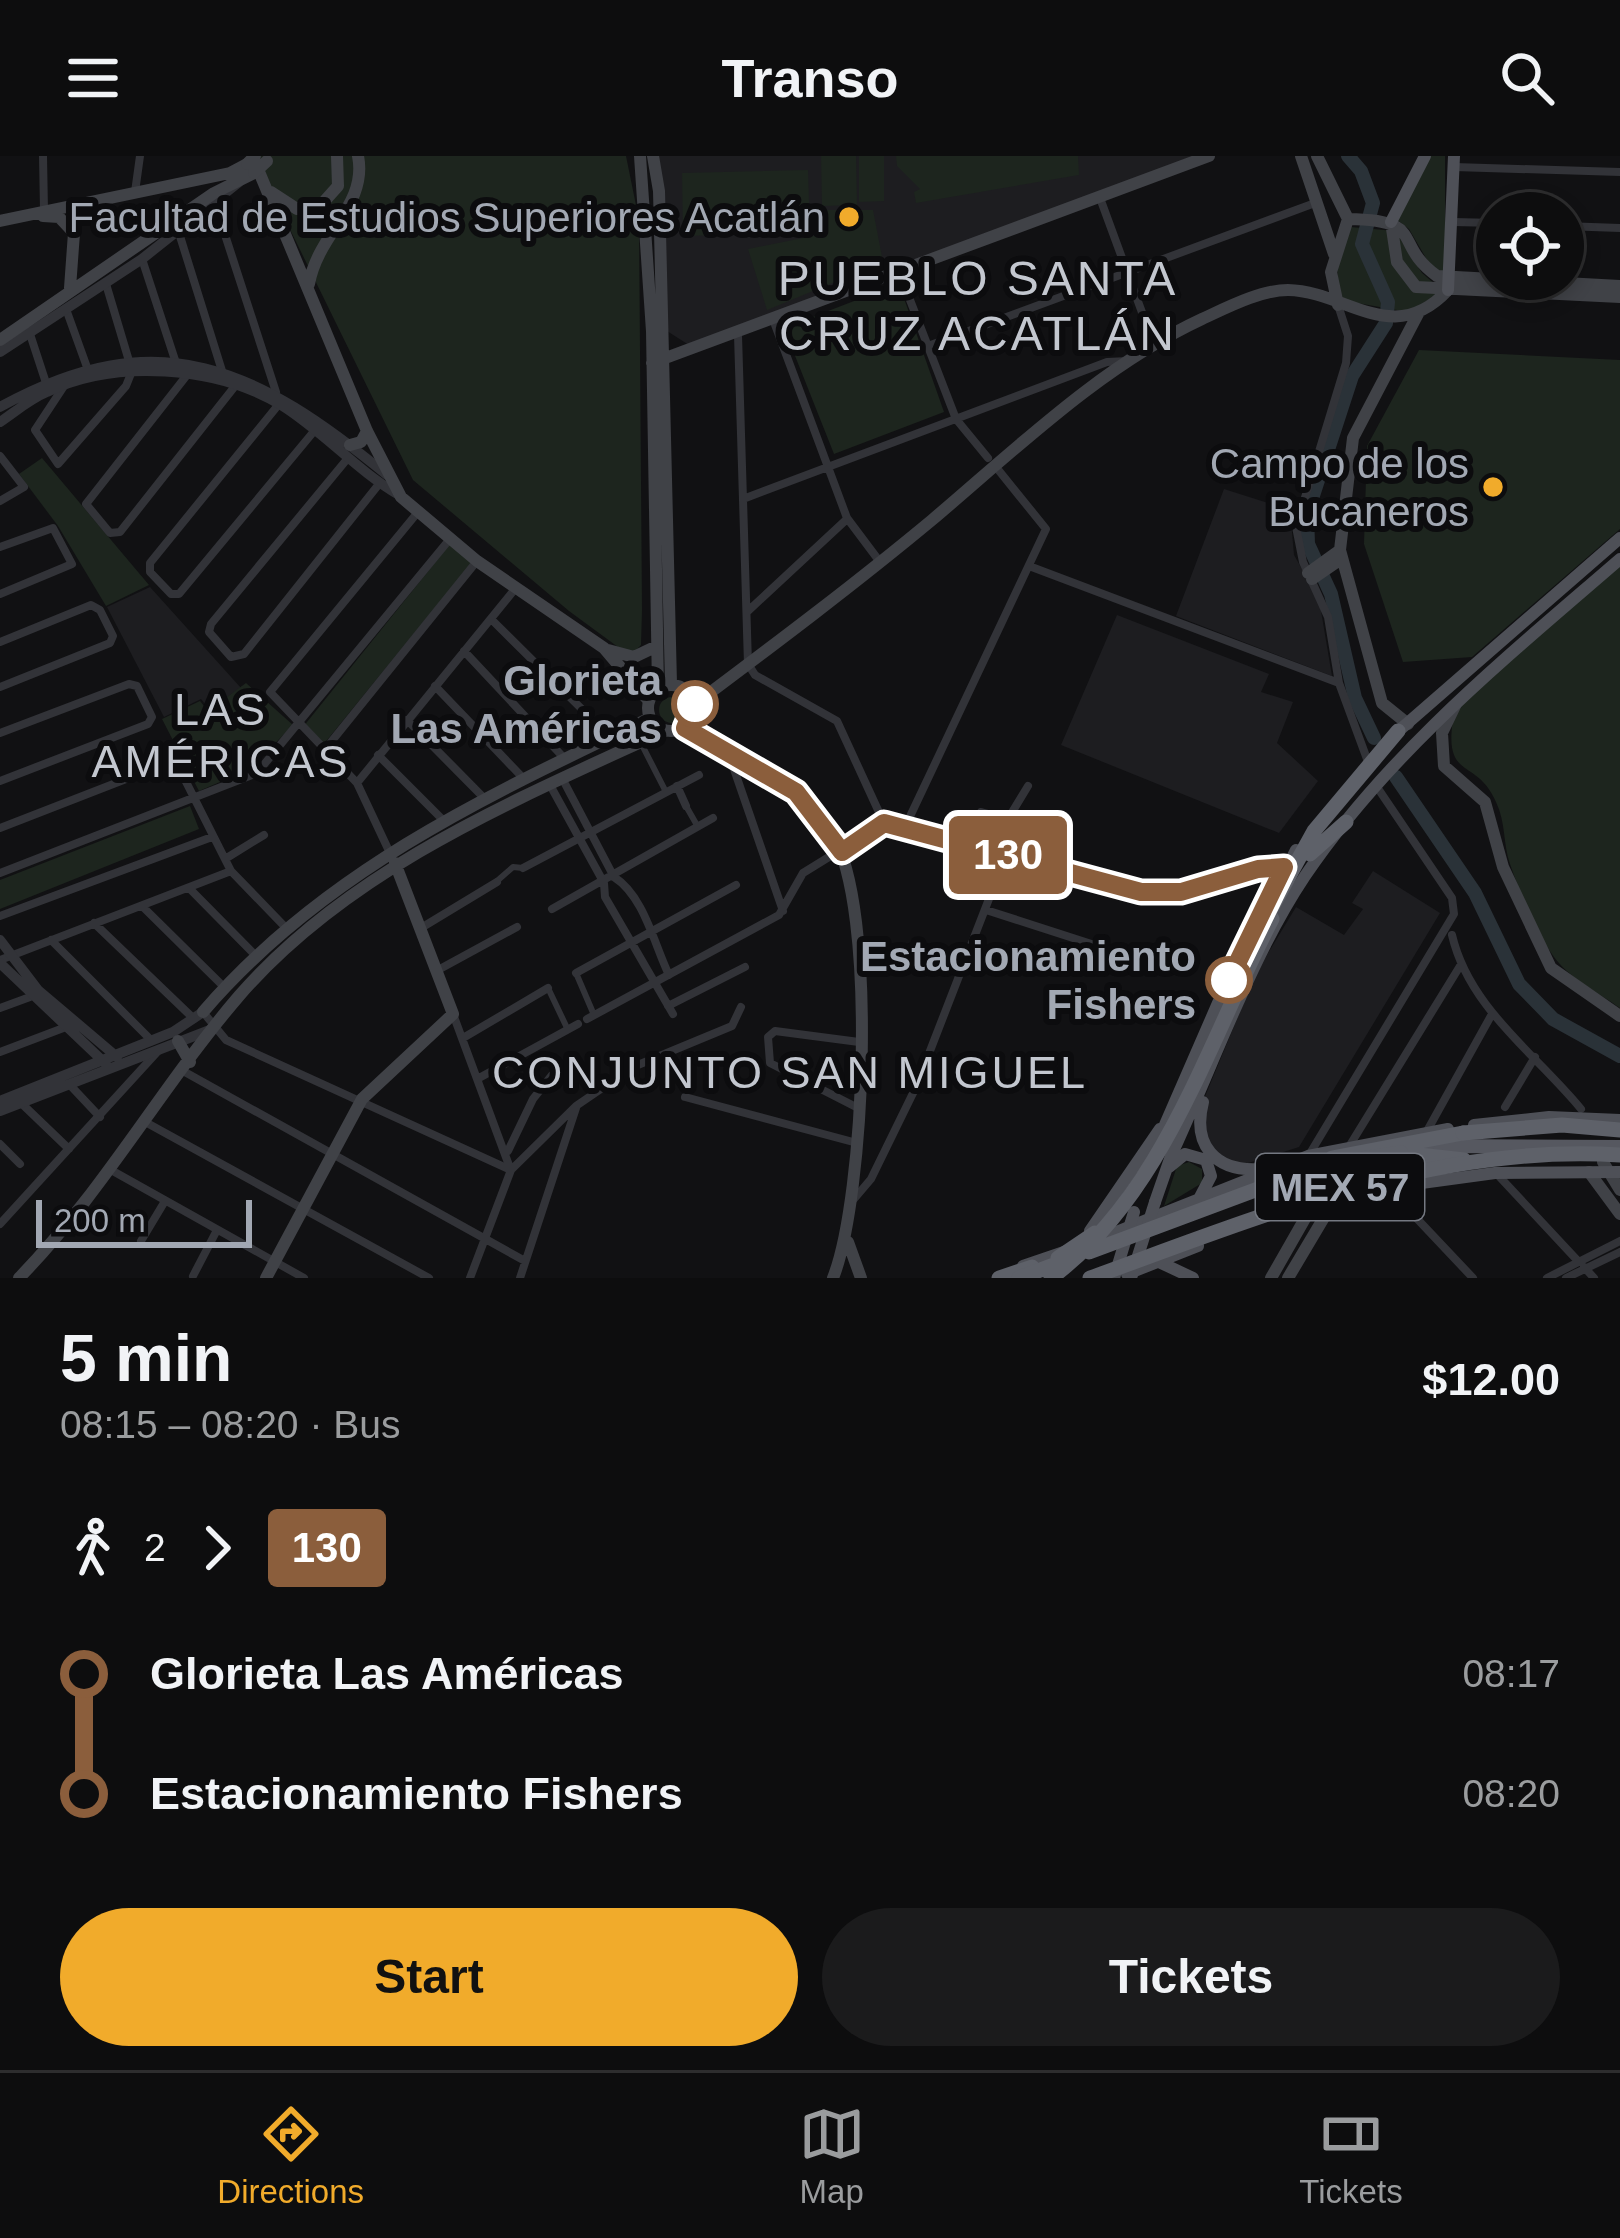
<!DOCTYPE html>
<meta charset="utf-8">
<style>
:root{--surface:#0d0d0e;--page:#1b1b1c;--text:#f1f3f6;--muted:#9a9c9e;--line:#2d2d2e;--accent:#f1ab2b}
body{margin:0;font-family:Arial,sans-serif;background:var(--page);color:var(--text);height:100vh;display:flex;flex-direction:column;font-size:45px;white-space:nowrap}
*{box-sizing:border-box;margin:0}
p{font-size:39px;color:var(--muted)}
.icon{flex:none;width:66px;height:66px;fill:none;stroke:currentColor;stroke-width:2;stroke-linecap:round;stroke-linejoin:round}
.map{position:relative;height:1122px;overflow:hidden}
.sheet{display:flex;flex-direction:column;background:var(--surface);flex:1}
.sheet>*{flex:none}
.badge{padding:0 24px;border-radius:9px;font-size:42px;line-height:78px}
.controls{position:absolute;left:1476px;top:36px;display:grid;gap:24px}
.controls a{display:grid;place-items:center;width:108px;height:108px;border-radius:50%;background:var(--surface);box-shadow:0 6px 18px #0003,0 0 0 3px var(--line);font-size:60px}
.scale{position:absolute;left:36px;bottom:30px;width:216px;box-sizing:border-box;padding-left:12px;border:6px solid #a2a8b3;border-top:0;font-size:33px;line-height:42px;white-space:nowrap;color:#a2a8b3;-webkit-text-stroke:9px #0c0c0e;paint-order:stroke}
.map>.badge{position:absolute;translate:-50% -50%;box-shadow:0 0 0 6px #fff}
.legs{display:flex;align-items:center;gap:18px;height:132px;padding:0 60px;font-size:39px}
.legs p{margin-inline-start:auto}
.overview{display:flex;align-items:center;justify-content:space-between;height:204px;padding:0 60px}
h1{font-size:66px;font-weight:800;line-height:90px}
.button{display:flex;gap:24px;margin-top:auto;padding:24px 60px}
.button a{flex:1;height:138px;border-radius:72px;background:var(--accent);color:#111;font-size:48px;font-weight:800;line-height:138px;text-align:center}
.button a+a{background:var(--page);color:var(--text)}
ul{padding:0 60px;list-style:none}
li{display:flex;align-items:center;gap:42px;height:120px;font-size:45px}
li i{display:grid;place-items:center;width:18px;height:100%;margin:0 15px;background:currentColor}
li i::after{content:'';width:30px;height:30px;margin:-15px;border:9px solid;border-radius:50%;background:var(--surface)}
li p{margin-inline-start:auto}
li:first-child i{background:linear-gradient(#0000 50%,currentColor 0)}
li:last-child i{background:linear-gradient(currentColor 50%,#0000 0)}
header{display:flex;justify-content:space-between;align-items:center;height:156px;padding:0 60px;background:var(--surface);font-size:54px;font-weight:800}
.tab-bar{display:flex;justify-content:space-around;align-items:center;height:168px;border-top:3px solid var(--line);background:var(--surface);font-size:33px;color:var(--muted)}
.tab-bar a{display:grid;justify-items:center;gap:6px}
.tab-bar .selected{color:var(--accent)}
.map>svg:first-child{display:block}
</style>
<header><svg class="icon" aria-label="menu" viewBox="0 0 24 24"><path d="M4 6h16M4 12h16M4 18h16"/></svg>Transo<svg class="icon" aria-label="search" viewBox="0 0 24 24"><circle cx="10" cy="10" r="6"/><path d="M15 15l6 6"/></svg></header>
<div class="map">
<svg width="1620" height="1122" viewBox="0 0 1620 1122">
<rect width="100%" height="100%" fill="#111113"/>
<path fill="#1d1d20" d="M658 0H1199L689 189 667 175Z
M1224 333 1290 354 1294 399 1319 443 1332 520 1176 460Z
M150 431 241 532 209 553 201 543 164 561 107 451Z
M1117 459 1269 518 1261 536 1293 546 1277 587 1318 625 1279 677 1061 589Z
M1373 715 1440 757 1299 991 1245 1008 1226 1007 1199 978 1204 943 1256 817 1296 751 1344 779 1363 753 1352 747Z"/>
<path fill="#1d251e" d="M254 0H626L639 64 642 454 641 489 634 496 622 494 569 455 413 324Z
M821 0H856L857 49 822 50Z
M859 0H884V45L859 46Z
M896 0H1078L1079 19 916 47 914 36 920 33 897 10Z
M1429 0H1445V117L1433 114 1409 73 1396 63Z
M808 14 810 77 683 80 682 17Z
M826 54H873L883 106 767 154 748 93 823 78Z
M1351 71 1395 75 1422 117 1443 135 1408 156 1340 144 1337 113Z
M893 130 900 131 944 256 834 298 784 172Z
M1419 194 1620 204V373L1472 501 1403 506 1364 388 1367 290Z
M42 302 149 429 106 450 58 370 19 318Z
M450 388 473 405 323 589 303 571Z
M1620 403V852C1599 837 1569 822 1554 801 1536 777 1520 737 1510 708 1503 688 1506 667 1496 646 1475 597 1437 630 1457 544Z
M246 527 293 569 250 613 199 635 162 563 200 545 208 555Z
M659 554a13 13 0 1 1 26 0a13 13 0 1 1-26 0Z
M190 650 199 673 0 753V724Z
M1189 1006 1202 1013V1027L1164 1050 1177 1010Z"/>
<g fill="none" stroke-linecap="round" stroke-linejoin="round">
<path stroke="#2a3238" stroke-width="14" d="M1348 0 1361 15 1373 47 1362 88 1388 146 1386 167 1352 220 1307 358 1308 388 1331 438 1355 542 1374 582
M1396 621 1475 737 1519 828 1553 863 1620 900"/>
<path stroke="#323338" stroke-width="6" d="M642 589 666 636
M686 650 698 671
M497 725 513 711 523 712
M576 817 594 859
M548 832 568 874"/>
<path stroke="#323338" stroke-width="8" d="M43 0 44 54
M1454 11 1620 16
M135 36 140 0
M1100 42 1154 189
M215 48 276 236
M1453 66 1497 67
M1563 70 1620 72
M179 77 223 218
M142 103 176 207
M900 118 956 263 988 302
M1338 149 1348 180 1346 207 1296 371 1303 406 1328 461 1339 527 1367 603
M66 153 88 214
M774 166 847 362 880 406
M29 175 48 233
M738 179 748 508 755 519 837 565 884 667
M928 190 1315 47
M187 219 86 348 110 377 120 376 239 225
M66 227 35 274 58 308 126 230 132 215 106 128
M279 248 150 407V416L171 438H179L315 274
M0 300 24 331 0 345
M348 302 211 468 209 476 231 501 244 498 379 328
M743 343 1107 206 1128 205
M0 391 53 372 72 408 0 438
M1029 410 1339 527
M748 455 847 363
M491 463 609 580
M0 486 91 449 100 454 113 480 110 487 0 531
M464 495 565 603
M435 530 524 623
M407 564 484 642
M0 577 129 528 137 530 152 561 148 568 0 625
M327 591 477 405
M727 593 783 755
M378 599 443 664
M562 622 614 721C644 740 654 788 669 819
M357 627 515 433
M550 629 604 727 605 741 673 858
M677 630 686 650
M981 656 1007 663
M905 671 1046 373 996 311
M0 672 175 604 231 715 288 774
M989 694 1028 630
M389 695 357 627 270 536 418 356
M225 703 264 679
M523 712 699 619
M0 717 257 617 449 384
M189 732 255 799
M142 750 224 831
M552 753 713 662
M986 754 1107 793
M0 760 212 681
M94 767 194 863
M421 772 497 726
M1452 779C1469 852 1535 897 1581 953
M51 784 152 885
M0 804 231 715
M438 814 517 771
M576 817 736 729
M668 850 745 811
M0 852 30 841
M203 856 226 884 511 1014
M453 858 510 1012
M587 863 779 759 803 717 884 667 1141 736C1192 742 1235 712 1284 711
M463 882 548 832
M0 896 66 871
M183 915 525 1105
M479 922 578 868
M69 928 100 961
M685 941 857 987
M19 945 69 993
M1505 951 1535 901
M858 952 770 907 768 881 775 875 859 886
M147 967 429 1122
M1427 975 1492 858
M0 988 20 1008
M1350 989 1460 810
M508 995 533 943 552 919
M1309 999 1454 758 1452 742 1377 631
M111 1014 304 1122
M1496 1017 1577 1104
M1388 1032 1473 1122
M854 1043 871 1023 916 931 1006 699
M0 1068 159 894
M141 1085 165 1045
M1584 1111 1594 1122
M193 1120 217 1074
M470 1122 511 1014 576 950 633 911 732 870 741 851
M520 1122 576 952
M1547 1122 1620 1085
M1566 1122 1620 1096"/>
<path stroke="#323338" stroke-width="10" d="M0 196 142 103 239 26
M0 251C159 163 258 213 387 319
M0 266C15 256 30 243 47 236 115 203 216 210 281 249 323 275 356 314 399 339
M0 784 38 834 117 901
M0 807 106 908
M0 945 173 876 203 856
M0 955 215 872"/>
<path stroke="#404247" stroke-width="12" d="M640 0 652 175 658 533
M653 0 659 35 671 528
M1301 0 1334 98
M1317 0 1348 63
M255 6 367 275 401 341 477 405 604 492 649 545
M271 36 297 53 321 49 338 30 337 0
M43 60 59 61 74 77 70 132
M1348 63C1428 64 1391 87 1437 120L1620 130
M0 65 230 17 247 8
M1391 66 1397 106 1416 131 1620 141
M309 128C318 77 368 49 358 0
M1338 149 1331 116 1348 63
M0 184 214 37 254 17
M652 207 1209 0
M350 289 361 286 367 275
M1308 417 1340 394
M1312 423 1341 403
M608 494 634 501 657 490
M648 552a23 23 0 1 1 46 0a23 23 0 1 1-46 0Z
M695 548C775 488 855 428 932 364 1016 293 1101 210 1202 163 1226 152 1260 134 1288 134 1346 135 1393 193 1448 134
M1455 550 1442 577 1444 610 1485 646 1503 711 1551 812 1620 860
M1408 568 1382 547 1340 394 1353 282 1419 156
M684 572C740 598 798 625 832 678 878 750 865 1042 833 1122
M203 856C323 716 486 640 650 562
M178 885 190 906
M1603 1006 1620 1034
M1589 1016 1620 1058
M848 1086 861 1122
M19 1122C103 1036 161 931 239 840 350 712 515 644 665 575
M266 1122 362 943 453 858 395 707
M1271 1122 1315 1045
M1288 1122 1338 1038"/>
<path stroke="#4e5057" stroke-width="12" d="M1391 66 1425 0
M1448 134 1454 0
M1395 578 1620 382
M1203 946C1192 989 1215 1016 1260 1013
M1474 969 1549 961 1620 964
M1161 978 1218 847 1296 694
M1169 1011 1185 998 1206 1004 1211 1020 1199 1043
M1370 1034 1495 1017 1620 1016
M1155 1046 1171 1000C1213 910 1250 802 1305 720 1389 596 1508 500 1620 403
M1090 1075 1160 973
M1091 1086 1308 1000 1448 973
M1159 1106 1193 1122
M1023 1110 1067 1095
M1127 1118 1198 1090"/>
<path stroke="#565860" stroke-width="14" d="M1425 990 1620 991"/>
<path stroke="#5e6169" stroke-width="15" d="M1310 698 1346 666
M1266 762 1314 675 1398 575
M1401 997 1464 1004
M1332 1002 1463 977
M999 1122 1032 1111"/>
<path stroke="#404247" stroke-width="12" d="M247 8 255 0
M254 17 267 5"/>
<path stroke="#4e5057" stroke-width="12" d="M1114 1122 1134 1056
M1131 1122 1155 1046"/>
<path stroke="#5e6169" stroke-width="15" d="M1463 977 1562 969 1620 974
M1089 1096 1322 1009 1401 997
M1058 1102 1095 1077
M1019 1122 1067 1104
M1051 1122C1165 1037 1208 885 1272 763
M1090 1122C1261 1060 1435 987 1620 999"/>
</g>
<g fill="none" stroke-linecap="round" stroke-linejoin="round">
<g stroke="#fff" stroke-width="27">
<path id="line-1" d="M695 548 685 572 796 636 842 696 884 667 1141 736H1181L1258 713 1284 711 1229 824"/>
</g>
<use href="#line-1" stroke="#8b5e3c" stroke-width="18"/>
</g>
<g fill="#f1ab2b" stroke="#0c0c0e" stroke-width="4.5">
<circle cx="849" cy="61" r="12"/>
<circle cx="1493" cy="331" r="12"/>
</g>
<g fill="#fff" stroke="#8b5e3c" stroke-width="6">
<circle cx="695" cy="548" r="21"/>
<circle cx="1229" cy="824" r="21"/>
</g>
<g text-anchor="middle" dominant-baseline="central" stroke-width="12" stroke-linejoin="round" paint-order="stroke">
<rect fill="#0c0c0e" stroke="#757982" stroke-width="3" x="1256" y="998" width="168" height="66" rx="9"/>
<g font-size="39" font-weight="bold" fill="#a2a8b3">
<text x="1340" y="1031">MEX 57</text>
</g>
<g font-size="42" fill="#a2a8b3" stroke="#0c0c0e" text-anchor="end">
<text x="825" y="61">Facultad de Estudios Superiores Acatlán</text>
<text x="1469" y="307">Campo de los<tspan x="1469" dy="48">Bucaneros</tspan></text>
</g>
<g font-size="42" font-weight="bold" fill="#a2a8b3" stroke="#0c0c0e" text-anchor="end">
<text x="662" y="524">Glorieta<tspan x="662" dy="48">Las Américas</tspan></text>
<text x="1196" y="800">Estacionamiento<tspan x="1196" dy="48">Fishers</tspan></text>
</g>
<g font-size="45" letter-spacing="3" fill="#c3c7cf" stroke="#0c0c0e">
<text x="221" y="553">LAS<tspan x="221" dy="52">AMÉRICAS</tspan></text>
<text x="790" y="916">CONJUNTO SAN MIGUEL</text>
</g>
<g font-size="48" letter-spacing="3" fill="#c3c7cf" stroke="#0c0c0e">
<text x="978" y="122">PUEBLO SANTA<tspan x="978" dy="55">CRUZ ACATLÁN</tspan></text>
</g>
</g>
</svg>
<div class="controls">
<a><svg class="icon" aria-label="locate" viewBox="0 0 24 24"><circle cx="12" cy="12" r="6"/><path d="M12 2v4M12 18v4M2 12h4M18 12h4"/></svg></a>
</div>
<div class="scale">200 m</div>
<b class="badge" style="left:1008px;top:699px;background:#8b5e3c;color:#fff">130</b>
</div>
<section class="sheet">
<div class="overview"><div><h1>5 min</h1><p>08:15 – 08:20 · Bus</p></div><b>$12.00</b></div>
<div class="legs"><svg class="icon" aria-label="walk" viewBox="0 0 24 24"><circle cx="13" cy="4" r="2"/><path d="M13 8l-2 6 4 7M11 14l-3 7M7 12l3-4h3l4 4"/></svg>2<svg class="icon" aria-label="forward" viewBox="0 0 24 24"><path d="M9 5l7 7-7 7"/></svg><b class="badge" style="background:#8b5e3c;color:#fff">130</b></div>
<ul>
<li><i style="color:#8b5e3c"></i><b>Glorieta Las Américas</b><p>08:17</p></li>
<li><i style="color:#8b5e3c"></i><b>Estacionamiento Fishers</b><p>08:20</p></li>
</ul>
<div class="button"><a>Start</a><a>Tickets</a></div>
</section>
<nav class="tab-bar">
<a class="selected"><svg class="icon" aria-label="directions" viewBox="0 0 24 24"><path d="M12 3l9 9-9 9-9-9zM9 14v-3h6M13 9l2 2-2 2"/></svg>Directions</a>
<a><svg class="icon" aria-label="map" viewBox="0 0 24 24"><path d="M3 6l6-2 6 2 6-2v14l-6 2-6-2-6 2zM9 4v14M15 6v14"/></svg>Map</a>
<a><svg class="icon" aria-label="tickets" viewBox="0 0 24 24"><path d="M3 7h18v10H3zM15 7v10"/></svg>Tickets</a>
</nav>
